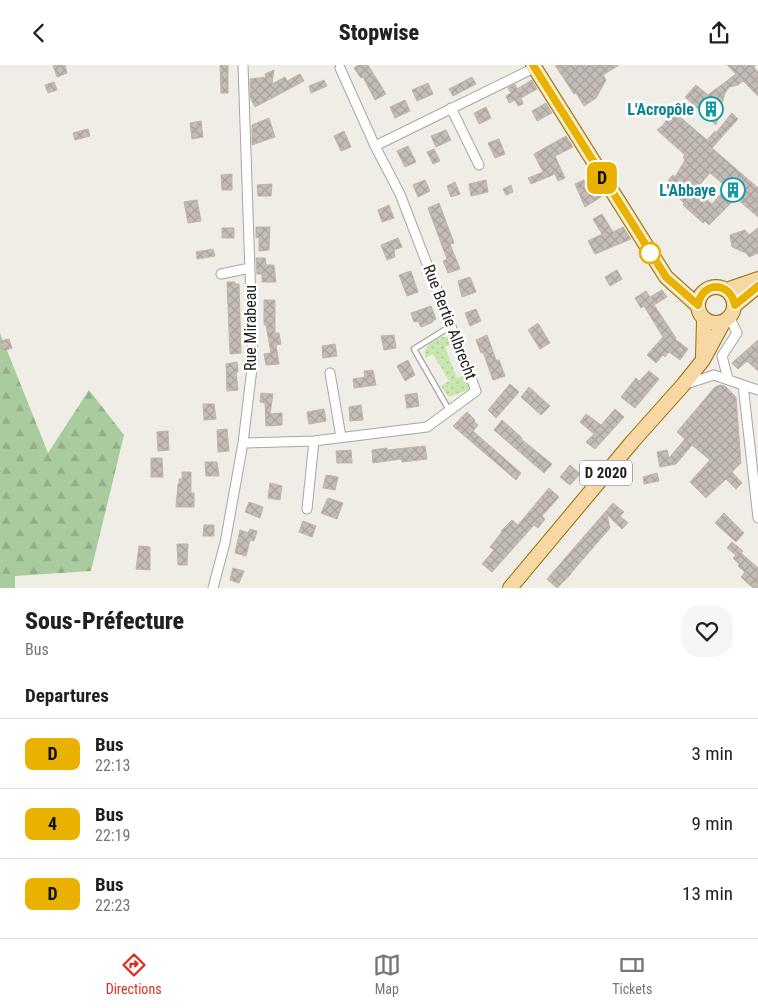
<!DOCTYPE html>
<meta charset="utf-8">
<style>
:root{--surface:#fff;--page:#f6f6f6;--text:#202124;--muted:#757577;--line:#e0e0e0;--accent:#d93025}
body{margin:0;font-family:"Roboto Condensed",sans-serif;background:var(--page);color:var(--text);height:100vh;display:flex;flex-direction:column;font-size:19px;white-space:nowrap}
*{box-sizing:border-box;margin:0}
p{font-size:16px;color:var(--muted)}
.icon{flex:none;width:28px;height:28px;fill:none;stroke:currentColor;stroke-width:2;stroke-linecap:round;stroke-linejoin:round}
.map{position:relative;height:523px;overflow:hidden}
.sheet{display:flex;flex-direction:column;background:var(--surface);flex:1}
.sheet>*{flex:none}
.badge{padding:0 10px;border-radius:8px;font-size:18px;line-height:32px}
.map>.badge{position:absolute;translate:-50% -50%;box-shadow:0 0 0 2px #fff}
h2{padding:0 25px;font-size:19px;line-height:45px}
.round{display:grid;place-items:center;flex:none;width:52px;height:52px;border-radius:20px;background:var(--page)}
.head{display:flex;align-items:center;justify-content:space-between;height:85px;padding:0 25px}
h1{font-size:24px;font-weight:800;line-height:38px}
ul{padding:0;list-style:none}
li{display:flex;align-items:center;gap:15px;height:70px;padding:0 25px;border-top:1px solid var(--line)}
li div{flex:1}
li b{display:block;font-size:19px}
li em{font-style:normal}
li .badge{min-width:55px;font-weight:700;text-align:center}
header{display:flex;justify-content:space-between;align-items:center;height:65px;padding:0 25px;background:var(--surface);font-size:22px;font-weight:800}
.menu{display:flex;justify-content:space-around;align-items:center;height:70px;border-top:1px solid var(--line);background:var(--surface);font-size:14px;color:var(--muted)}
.menu a{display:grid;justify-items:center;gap:2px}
.menu .active{color:var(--accent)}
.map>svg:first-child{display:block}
</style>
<header><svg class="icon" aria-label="back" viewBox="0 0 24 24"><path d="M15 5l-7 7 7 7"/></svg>Stopwise<svg class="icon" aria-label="share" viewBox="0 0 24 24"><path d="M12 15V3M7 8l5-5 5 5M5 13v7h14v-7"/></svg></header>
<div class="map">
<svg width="758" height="523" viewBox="0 0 758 523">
<defs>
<pattern id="grass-dots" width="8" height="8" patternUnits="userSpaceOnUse" patternTransform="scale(1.25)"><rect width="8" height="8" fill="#c7e7af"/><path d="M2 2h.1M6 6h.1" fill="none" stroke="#aac696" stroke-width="1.8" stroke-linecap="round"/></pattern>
<pattern id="forest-firs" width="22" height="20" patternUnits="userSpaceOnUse" patternTransform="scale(1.25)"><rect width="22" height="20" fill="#a8cc9d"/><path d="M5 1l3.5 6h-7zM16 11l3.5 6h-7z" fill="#90af87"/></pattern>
<pattern id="building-cross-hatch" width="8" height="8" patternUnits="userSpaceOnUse" patternTransform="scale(1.25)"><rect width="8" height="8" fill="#c4bcb6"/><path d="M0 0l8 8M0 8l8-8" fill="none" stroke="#a8a19c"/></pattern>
</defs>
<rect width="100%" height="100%" fill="#efede6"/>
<path fill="url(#grass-dots)" d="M442 272H450L454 278 445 282 457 313 467 310 469 320 468 325 449 332 441 321 449 316 433 289 425 293C424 279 431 278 442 272Z"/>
<path fill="url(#forest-firs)" d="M0 268 48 388 89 325 124 370 91 506 15 511V523H0Z"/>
<path fill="url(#building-cross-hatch)" stroke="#c0b5a9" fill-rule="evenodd" d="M53 0H65L67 8 57 12Z
M220 0H228V28H221Z
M358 0H368L386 29 375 35 363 12 361 13 354 3Z
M555 0H619L603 10 606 15 596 33 584 41 576 28 574 29Z
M727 0H755L754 3 758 7V31L743 16 738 20 729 22 725 28 716 60 685 32 696 20 708 30 736 9Z
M274 5 272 19 285 12 287 16 300 9 304 16 255 42 250 32V14L266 12 265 9Z
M472 12 476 19 453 31 449 24Z
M324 15 327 21 311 28 309 21Z
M532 15 537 24 521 33 523 39 518 41 515 35 509 38 506 31 511 28 508 23 515 19 517 24Z
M54 17 57 25 48 28 45 20Z
M428 18 433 29 417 36 412 25Z
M405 35 410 46 395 53 390 42Z
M546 38 552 48 537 56 532 46Z
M486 42 491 53 479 59 474 48Z
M673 46 707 75 715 66 714 70 732 48 738 54 712 83 758 123V152L736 133 709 160 705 156 703 158 683 140 684 138 673 127 671 130 667 120 669 114 673 110 675 112 685 95 683 92 685 90 657 65 663 60ZM710 108 727 122 712 139 695 125Z
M269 53 275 72 252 80V60Z
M201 56 203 72 192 74 190 58Z
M88 64 90 71 75 75 73 68Z
M446 65 451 75 436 82 431 71Z
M344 66 351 82 341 86 334 71Z
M566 71 573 82 555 91 565 113 558 116 555 109 531 119 528 113 543 107 534 89Z
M499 74 505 89 495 93 488 78Z
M408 81 416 97 405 102 397 86Z
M434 84 440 96 433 99 427 87Z
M232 109V125H222L221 110Z
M425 115 430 126 418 132 413 120Z
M486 115 488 127 471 131 469 119Z
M584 115 590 126 595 122 601 132 585 142 575 119Z
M455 117 460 129 451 132 447 121Z
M272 119 271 131H258L257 120Z
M511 120 513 127 506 130 503 124Z
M197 135 201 156 188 158 184 137Z
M439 138 454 178 450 179 460 204 448 208 443 196 447 194 428 143Z
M389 140 394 153 382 157 378 145Z
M602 149 613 167 623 162 631 174 595 189 588 176 602 169 593 154Z
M256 162H270L269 185 259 186V172L256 173Z
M222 163H234V173H222Z
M758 163V188L749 192 746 188 732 182 730 170 745 165 749 170Z
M398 173 402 182 394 185 395 192 387 195 381 180Z
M213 184 215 191 197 194 196 187Z
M256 193H265L266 200H274L276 217H262V209H257Z
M617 205 622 214 610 221 605 212Z
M411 206 418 227 407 231 399 210Z
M470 212 476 227 462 232 458 216Z
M227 217H235V219H239L241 288 230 289Z
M662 225 667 232 654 240 676 273 675 274 688 284 680 295 669 287 665 292 663 290 656 298 647 290 663 272 644 241 641 243 635 233 646 226 650 232Z
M264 235H275V268H279L281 279 276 280 279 299 266 300 264 289 271 288 266 260H264Z
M431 241 436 254 432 256 433 257 421 262 418 256 414 257 411 248Z
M476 244 481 256 470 261 465 248Z
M538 258 550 278 540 284 528 265Z
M394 270 396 283 384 285 381 271Z
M487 270 496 295H499L505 311 493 315 483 287 481 288 476 275Z
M9 274 12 283 4 286 0 276Z
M758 275V306L747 296 738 304 732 298Z
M335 279 337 291 323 293 322 281Z
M408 295 415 310 405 316 397 301Z
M237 297 238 307H236L238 325 227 326 226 299Z
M373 305 376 320 354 323 353 314 365 312 364 306Z
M649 306 659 314 635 343 621 332 636 313 639 316Z
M510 319 519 327 496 353 488 345Z
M720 320 725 321 736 332 741 398 732 407 742 418 736 424 726 414 706 433 690 417 710 395 692 380 676 399 660 402 657 387 667 385 669 393 685 374 677 367 715 322Z
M529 322 550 341 541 350 521 332Z
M261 328 273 329 270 349 282 348V360L266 361 265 338 260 337Z
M417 328 419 341 407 343 405 330Z
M203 339H214L216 354 204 355Z
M361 340 363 355 350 356 349 342Z
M324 344 326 356 309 359 307 347Z
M615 344 624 352 595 384 586 377 594 369 580 357 586 349 601 360Z
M467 347 475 355 474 356 478 360 473 366 521 408 516 415 453 361Z
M502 355 522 373 521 374 552 399 544 408 494 365Z
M227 364 229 386 218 387 217 365Z
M168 366 169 385 158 386 157 367Z
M425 381 427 394 402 397 401 394 373 398 372 385 387 383V385Z
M351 385 352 398H337L336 386Z
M151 393H162L163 412H151Z
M205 397H217L219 411H206Z
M570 400 580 409 570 420 560 412Z
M182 407H191V428H194V442H176L178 419H179V414H182Z
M657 408 659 416 644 419 643 412Z
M326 410 338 412 335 425 323 423Z
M270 418 282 421 280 435 268 433Z
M549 423 559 432 542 451 545 454 538 463 534 460 492 507 482 499 494 485 490 482 502 467 501 466 512 455 518 460Z
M328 433 343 438 337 454 321 448Z
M249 437 263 442 260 453 245 447Z
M613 438 624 447 620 451 628 458 622 464 607 450 610 463 571 508V509L557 523 547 514Z
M724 448 744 468 736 477 715 458Z
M303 456 316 461 312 472 299 467Z
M204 460H214V471H203Z
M250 464 257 466 254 476 250 475 246 491 235 488 240 465 248 468Z
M732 477 743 486 741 488 758 503V523H753L741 512 745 507 738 501 739 499 733 493 736 490 727 483Z
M177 479H188L187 500H178Z
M139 481 150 482V505L136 504Z
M233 503 244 506 239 518 230 515Z"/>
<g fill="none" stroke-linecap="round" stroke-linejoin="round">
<g stroke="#a6a6a6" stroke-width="7">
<path id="service" d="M449 345 414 284 451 261"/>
</g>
<g stroke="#a6a6a6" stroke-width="11">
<path id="minor" d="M451 43 479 100
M375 81 534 3
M221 209 250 203
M330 308 341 372
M728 314 722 291 737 268 730 253
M686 319 714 310 743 320 758 453
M743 320 758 325
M243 378 314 376 427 362 476 326 400 129 375 81 340 3
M307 444 314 376
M213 523 225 478 243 378 253 295 243 0"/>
</g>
<g stroke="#926d08" stroke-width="16">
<path id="primary" d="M533 0 666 212 697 240
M698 240a18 18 0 1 1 36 0a18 18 0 1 1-36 0Z
M726 225 758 214
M735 240 758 221
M703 292 704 255
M510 523 633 376 683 320 703 295 723 258"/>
</g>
<use href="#service" stroke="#fff" stroke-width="4.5"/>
<use href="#minor" stroke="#fff" stroke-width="9"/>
<use href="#primary" stroke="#f7d8a4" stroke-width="14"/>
</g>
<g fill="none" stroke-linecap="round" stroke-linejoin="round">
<g stroke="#fff" stroke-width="11">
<path id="line" d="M533 0 666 212 698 240C702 216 730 216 735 240L758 221"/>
</g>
<use href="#line" stroke="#eab200" stroke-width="8"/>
</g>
<defs>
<g id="building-ring" transform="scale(1.25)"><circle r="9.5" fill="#fff" stroke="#0f9aa8" stroke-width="1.5"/><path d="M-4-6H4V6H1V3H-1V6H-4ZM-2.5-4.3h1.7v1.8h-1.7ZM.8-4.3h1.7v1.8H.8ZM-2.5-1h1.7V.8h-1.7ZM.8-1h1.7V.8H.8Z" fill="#0f9aa8"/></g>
</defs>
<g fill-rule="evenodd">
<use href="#building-ring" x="711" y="44"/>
<use href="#building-ring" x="733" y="125"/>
</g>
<circle fill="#fff" stroke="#eab200" stroke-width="2.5" cx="650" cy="188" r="10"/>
<g text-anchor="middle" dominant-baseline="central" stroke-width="5" stroke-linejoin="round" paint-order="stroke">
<rect fill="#fff" stroke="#626262" stroke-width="1" x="580" y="395.5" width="52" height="25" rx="4"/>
<g font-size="15" font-weight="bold" fill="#1f1f1f">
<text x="606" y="408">D 2020</text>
</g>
<g font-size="16" font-weight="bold" fill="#0d838f" stroke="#fff" text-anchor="end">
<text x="694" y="44">L'Acropôle</text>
<text x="716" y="125">L'Abbaye</text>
</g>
<g font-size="16" fill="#1f1f1f" stroke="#fff">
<text transform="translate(450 257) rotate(69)">Rue Bertie Albrecht</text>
<text transform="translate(250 263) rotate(-90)">Rue Mirabeau</text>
</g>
</g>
</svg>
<b class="badge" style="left:602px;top:113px;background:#eab200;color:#111">D</b>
</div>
<section class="sheet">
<div class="head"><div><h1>Sous-Préfecture</h1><p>Bus</p></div><a class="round"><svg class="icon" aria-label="heart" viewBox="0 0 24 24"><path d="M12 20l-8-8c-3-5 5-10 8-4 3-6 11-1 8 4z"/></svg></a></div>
<h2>Departures</h2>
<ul>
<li><span class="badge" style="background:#eab200;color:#111">D</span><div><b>Bus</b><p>22:13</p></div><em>3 min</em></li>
<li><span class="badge" style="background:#eab200;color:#111">4</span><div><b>Bus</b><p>22:19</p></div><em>9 min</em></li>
<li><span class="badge" style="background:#eab200;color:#111">D</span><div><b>Bus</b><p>22:23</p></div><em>13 min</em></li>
</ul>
</section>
<nav class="menu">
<a class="active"><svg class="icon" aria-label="directions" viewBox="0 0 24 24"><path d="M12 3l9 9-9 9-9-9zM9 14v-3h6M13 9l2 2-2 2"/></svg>Directions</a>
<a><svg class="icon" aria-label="map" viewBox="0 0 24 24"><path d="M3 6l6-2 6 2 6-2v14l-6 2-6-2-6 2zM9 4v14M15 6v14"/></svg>Map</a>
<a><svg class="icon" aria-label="tickets" viewBox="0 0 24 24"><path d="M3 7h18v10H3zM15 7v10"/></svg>Tickets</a>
</nav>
